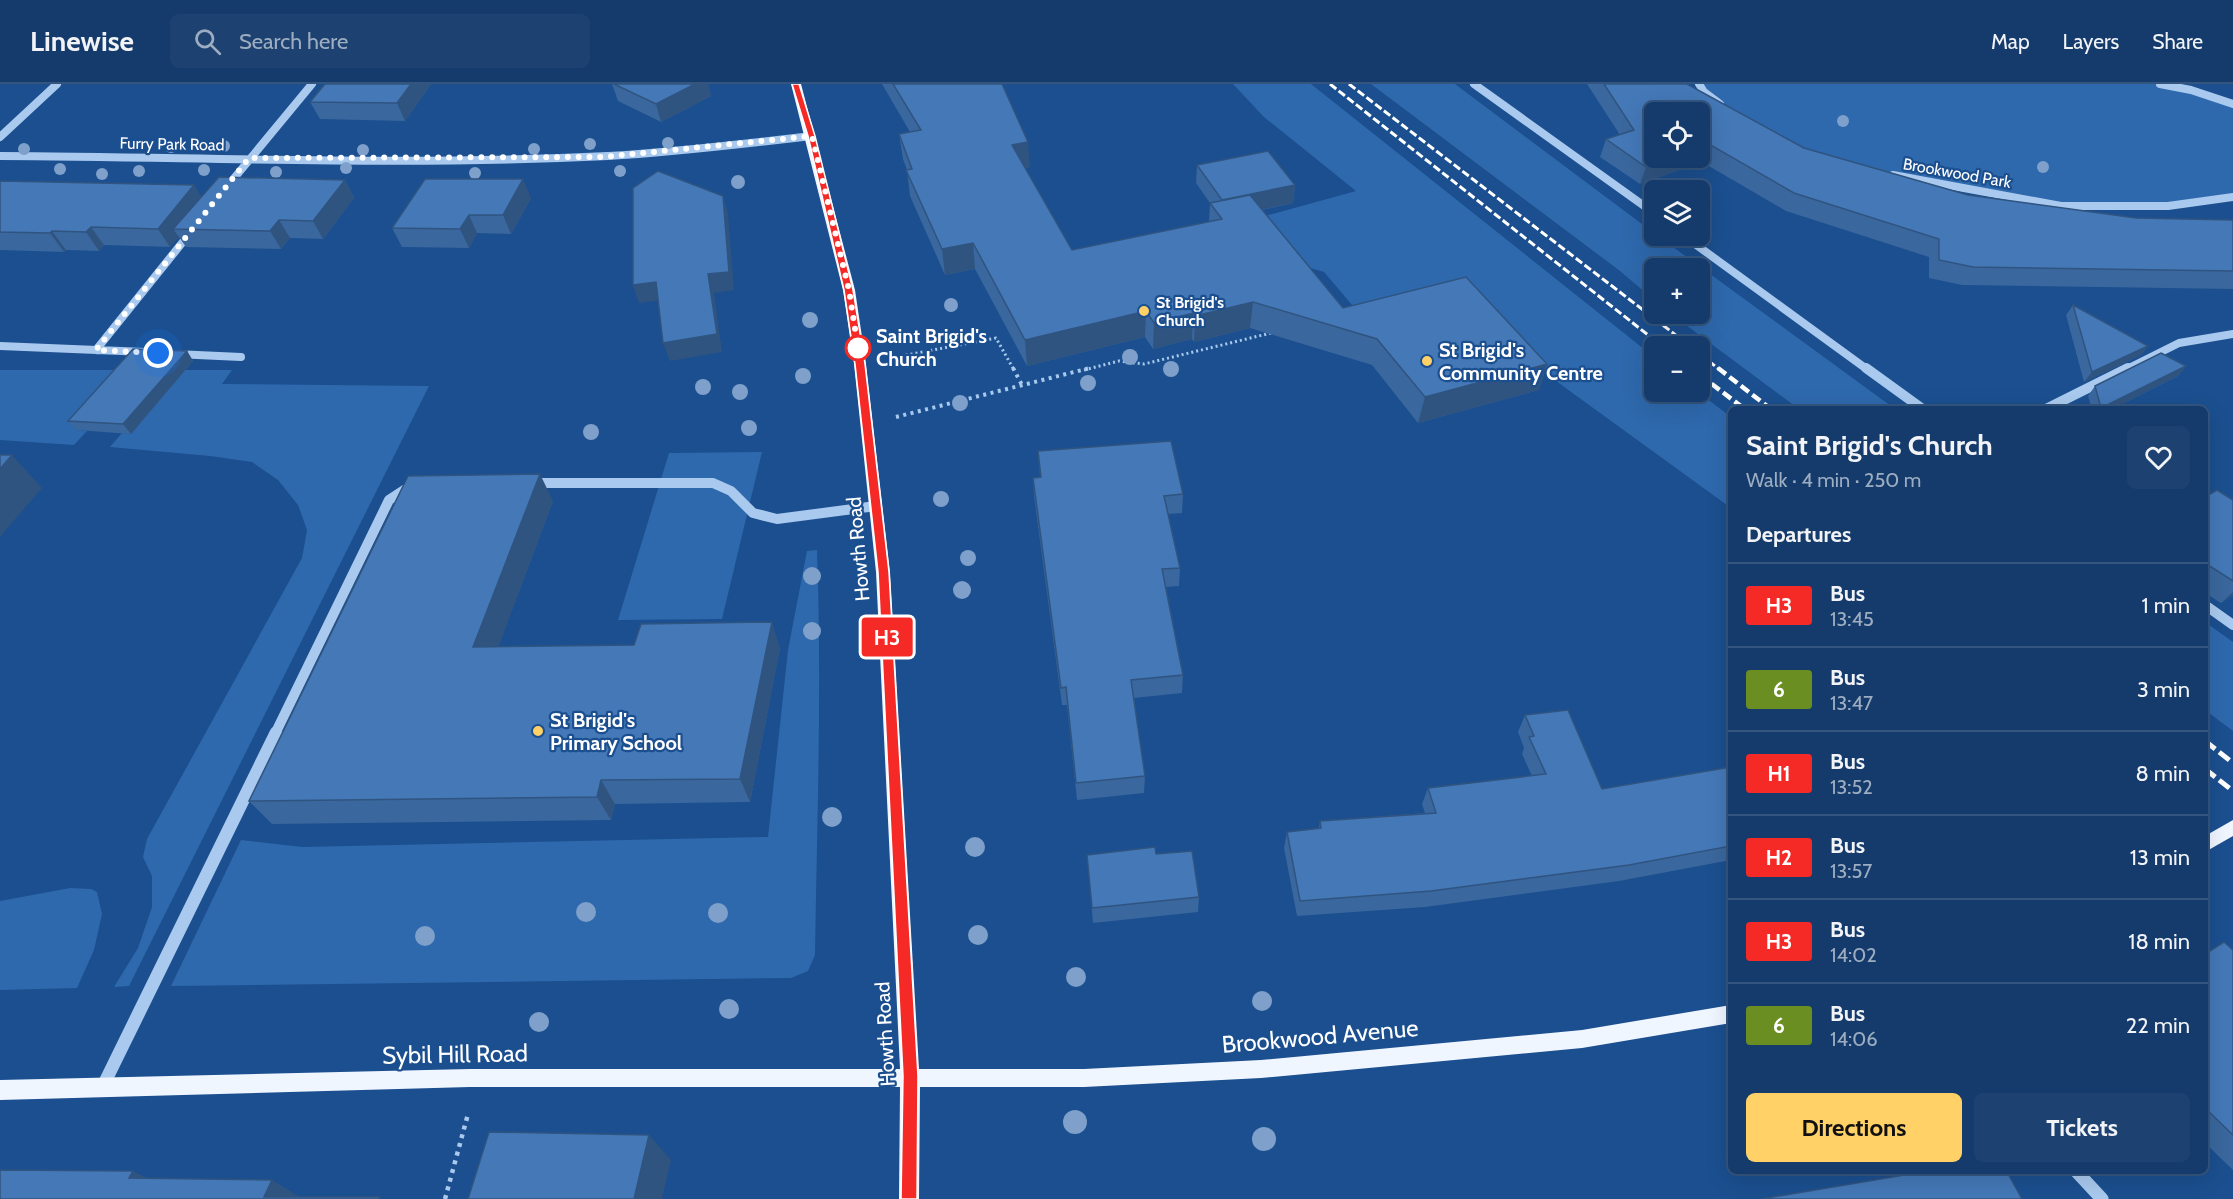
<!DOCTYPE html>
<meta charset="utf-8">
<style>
:root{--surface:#143b6b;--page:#1d4271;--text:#f1f3f6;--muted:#9dadc1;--line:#33557e;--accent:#ffd166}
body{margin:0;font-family:Cabin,sans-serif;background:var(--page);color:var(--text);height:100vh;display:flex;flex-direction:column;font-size:22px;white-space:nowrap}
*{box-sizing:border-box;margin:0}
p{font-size:20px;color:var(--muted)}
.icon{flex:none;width:33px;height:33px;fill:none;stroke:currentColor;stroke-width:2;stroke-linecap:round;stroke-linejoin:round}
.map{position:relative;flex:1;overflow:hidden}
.panel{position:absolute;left:1728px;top:322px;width:480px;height:768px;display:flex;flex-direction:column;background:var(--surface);border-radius:9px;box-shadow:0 6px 24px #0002,0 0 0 2px var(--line)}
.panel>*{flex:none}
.badge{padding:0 12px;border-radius:4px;font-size:21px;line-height:39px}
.controls{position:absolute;left:1644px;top:18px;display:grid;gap:12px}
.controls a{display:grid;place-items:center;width:66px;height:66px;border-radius:9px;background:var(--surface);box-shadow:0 6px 24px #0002,0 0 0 2px var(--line);font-size:30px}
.you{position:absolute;width:30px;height:30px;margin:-15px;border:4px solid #fff;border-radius:50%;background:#1a73e8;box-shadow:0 0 0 9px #1a73e833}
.map>.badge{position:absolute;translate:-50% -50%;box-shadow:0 0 0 3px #fff}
h2{padding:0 18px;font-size:22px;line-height:54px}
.round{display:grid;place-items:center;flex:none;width:63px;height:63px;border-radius:9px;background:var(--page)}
.summary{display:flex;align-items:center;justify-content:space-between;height:102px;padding:0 18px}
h1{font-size:28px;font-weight:700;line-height:45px}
.button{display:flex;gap:12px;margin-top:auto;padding:12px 18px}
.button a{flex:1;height:69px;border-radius:9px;background:var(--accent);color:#111;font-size:24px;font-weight:700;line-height:69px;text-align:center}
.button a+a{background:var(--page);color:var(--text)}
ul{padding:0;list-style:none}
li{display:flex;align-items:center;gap:18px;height:84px;padding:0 18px;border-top:2px solid var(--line)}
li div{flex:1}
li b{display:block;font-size:22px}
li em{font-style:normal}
li .badge{min-width:66px;font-weight:700;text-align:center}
header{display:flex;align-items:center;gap:36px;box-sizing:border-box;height:84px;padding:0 30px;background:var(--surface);border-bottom:2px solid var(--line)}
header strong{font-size:28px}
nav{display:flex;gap:33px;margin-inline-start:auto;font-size:21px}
.search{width:420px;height:54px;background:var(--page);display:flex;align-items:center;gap:15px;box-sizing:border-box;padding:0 21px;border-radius:9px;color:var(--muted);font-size:22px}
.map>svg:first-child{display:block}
</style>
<header>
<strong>Linewise</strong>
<div class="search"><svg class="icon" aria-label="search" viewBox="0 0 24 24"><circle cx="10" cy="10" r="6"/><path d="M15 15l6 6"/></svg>Search here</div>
<nav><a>Map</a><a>Layers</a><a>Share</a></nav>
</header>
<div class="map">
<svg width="2233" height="1115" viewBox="0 0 2233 1115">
<rect width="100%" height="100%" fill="#1b4f8f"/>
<path fill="#2e69ad" d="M1233 0H1311L1654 273V308H1698L1731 333V424L1556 297 1526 268 1364 235 1324 188 1297 180 1247 137 1356 107 1264 33Z
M1371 0H1455L1654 149V152H1658L1895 325H1799L1671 230H1700V184H1654V216L1620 187Z
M1699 0H2159L2233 20V112L2168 122H2061L1859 85 1779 59 1704 9Z
M0 286H232L222 300 429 302 129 902 114 903 138 864 152 823V792L143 773 147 755 302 474 307 446 298 421 278 396 252 378 210 372 110 363 122 349 131 350 149 328 77 346 87 347 74 361 0 356Z
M762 368 722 535 618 536 669 369Z
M817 466C822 601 817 736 815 871L808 887 791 894 171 902 241 756 302 763 768 753 788 566 807 467Z
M2205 538 2233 558V647L2205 626Z
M70 804 91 805 97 808 102 830 94 866 77 904 0 906V817Z"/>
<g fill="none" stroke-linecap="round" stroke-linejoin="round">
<path stroke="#a9c9ee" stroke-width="3" stroke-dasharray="2 3" stroke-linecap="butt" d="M891 274 996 254 1014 286
M1084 286 1119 277 1144 280 1271 249"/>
<path stroke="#a9c9ee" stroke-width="4" stroke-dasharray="3 4.5" stroke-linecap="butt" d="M1013 284 1022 301
M896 333 1090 284"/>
<path stroke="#a9c9ee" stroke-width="4.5" stroke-dasharray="4 5" stroke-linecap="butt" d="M445 1115 468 1030"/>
<path stroke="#a9c9ee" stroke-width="8" d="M1474 0 1654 129
M1699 0 1704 8 1720 20
M2160 0 2191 6 2233 20
M0 53 57 0
M0 72C203 73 405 82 608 72 676 68 743 60 811 52
M1893 91 2061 122H2168L2233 113
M226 104 312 0
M1684 152 1868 286
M0 262 145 268
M96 266 190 149
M175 270 241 273
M2125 286 2179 259 2233 250"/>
<path stroke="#a9c9ee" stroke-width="10" d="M1866 284 1924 326
M2044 326 2128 284
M532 399H713L731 407 753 429 777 435 876 422
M2205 521 2233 541
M275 650 389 416 412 401"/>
<path stroke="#a9c9ee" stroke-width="13" d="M102 1004 276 649
M2077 1088 2102 1115"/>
<path fill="#f0f6ff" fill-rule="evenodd" d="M791 0H801L855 206 866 280 890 488 919 985H1084L1261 976 1582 946 1731 921V939L1582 964 1261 994 1084 1003H920L919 1115H899L900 1003H470L0 1016V996L470 985H900L876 488 854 280 843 206Z
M2233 736V752L2205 768V752Z"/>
<path stroke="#fff" stroke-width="3" stroke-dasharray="8 3" stroke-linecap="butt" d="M1330 0 1662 262
M1349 0 1690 262
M1700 270 1720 286"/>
<path stroke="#fff" stroke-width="4.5" stroke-dasharray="10 4.5" stroke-linecap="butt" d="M1718 284 1772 326
M1700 291 1746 326"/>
<path stroke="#fff" stroke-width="5" stroke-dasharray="13 5" stroke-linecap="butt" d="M2205 657 2233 679
M2205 685 2233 707"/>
</g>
<g fill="#7ea0ca">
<circle cx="1843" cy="37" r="6"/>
<circle cx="668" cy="59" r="6"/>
<circle cx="590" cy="60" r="6"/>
<circle cx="224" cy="62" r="6"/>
<circle cx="171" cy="63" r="6"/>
<circle cx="24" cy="65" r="6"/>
<circle cx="534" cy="65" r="6"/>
<circle cx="363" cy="66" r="6"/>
<circle cx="2043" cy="83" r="6"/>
<circle cx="346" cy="84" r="6"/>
<circle cx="60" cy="85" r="6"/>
<circle cx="204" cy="86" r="6"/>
<circle cx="139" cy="87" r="6"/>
<circle cx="620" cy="87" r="6"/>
<circle cx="276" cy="88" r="6"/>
<circle cx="475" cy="89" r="6"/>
<circle cx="102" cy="90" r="6"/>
<circle cx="738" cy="98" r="7"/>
<circle cx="951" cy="221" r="7"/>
<circle cx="810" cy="236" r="8"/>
<circle cx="1130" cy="273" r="8"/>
<circle cx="1171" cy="285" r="8"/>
<circle cx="803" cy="292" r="8"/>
<circle cx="1088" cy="299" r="8"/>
<circle cx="703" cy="303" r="8"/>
<circle cx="740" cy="308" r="8"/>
<circle cx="960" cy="319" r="8"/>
<circle cx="749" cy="344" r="8"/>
<circle cx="591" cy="348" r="8"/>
<circle cx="941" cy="415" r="8"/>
<circle cx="968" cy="474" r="8"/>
<circle cx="812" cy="492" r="9"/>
<circle cx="962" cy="506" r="9"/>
<circle cx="812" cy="547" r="9"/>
<circle cx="832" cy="733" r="10"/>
<circle cx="975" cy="763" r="10"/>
<circle cx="586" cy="828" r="10"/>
<circle cx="718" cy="829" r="10"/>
<circle cx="978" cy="851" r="10"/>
<circle cx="425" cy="852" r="10"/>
<circle cx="1076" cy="893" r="10"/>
<circle cx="1262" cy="917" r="10"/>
<circle cx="729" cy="925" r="10"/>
<circle cx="539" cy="938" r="10"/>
<circle cx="1075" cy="1038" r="12"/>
<circle cx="1264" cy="1055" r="12"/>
</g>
<path fill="#3a679d" d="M325 0H431L405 37 320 35 310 18Z
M612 0H708L711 12 661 38 618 17Z
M882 0H1002L1030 83 1025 84 1072 166 1209 138 1210 119 1196 99 1197 81 1295 101 1293 119 1262 126 1343 224 1547 280 1539 306 1418 339 1372 281 1250 244 1194 258 1192 255 1153 265 1145 253 1027 282 975 185 945 191 910 112 907 86 903 75 899 50 910 48Z
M1587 0H1687L1804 64 1968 111 2136 134 2233 136V205L1962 201 1929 194V173L1786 127 1702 78 1640 100 1600 73 1606 55 1620 51Z
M345 96 354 114 323 155 290 154 281 165 186 163 179 153 170 163 104 161 99 167 66 166 64 168 0 166V97L194 101 201 113Z
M531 114 511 150 477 149 469 164 402 163 392 144Z
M2073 221 2148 262 2141 271 2084 298 2066 231Z
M187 267 193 277 131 350 76 346 68 337Z
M2186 282 2178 292 2110 326H2092L2088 312 2095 302Z
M1038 367 1183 410 1182 429 1168 430 1180 484 1179 502 1166 503 1183 591 1182 609 1134 614 1145 692 1144 709 1077 716 1067 621H1062L1034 412 1033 394 1040 393Z
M2205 413 2233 416V511L2221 519 2205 509Z
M553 417 498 563 780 564 750 718 615 720 611 736 272 740 249 717Z
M1525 631 1602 705 1731 683V776L1619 797 1425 823 1297 832 1284 764 1287 748 1319 744 1320 737 1425 729 1422 720 1428 704 1532 692 1522 670 1524 664 1518 648Z
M1156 770 1199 813 1198 828 1093 839 1087 771Z
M2233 866V1086L2205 1059V870Z"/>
<path fill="#305480" d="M411 0H431L405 37 397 19Z
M695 0H708L711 12 661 38 656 20Z
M1028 58 1030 83 1013 86 1012 61Z
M1709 60 1702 78 1640 100 1646 83 1671 74H1700V63Z
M523 95 531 114 511 150 503 131Z
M345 96 354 114 323 155 313 137Z
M194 101 205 119 173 145 179 153 170 163 158 145Z
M1295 101 1293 119 1221 134 1222 116Z
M723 112 728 130 734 206 714 209 722 268 670 277 663 259 708 190Z
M469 131 477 149 469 164 460 145Z
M279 136 290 154 281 165 270 147Z
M91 143 104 161 99 167 86 148Z
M52 147 66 166 64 168 50 149Z
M973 159 975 185 945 191 942 165Z
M656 198 662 216 639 219 633 201Z
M1253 218 1250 244 1194 258 1195 232Z
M1146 227 1145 253 1027 282 1025 256Z
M1193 229 1192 255 1153 265 1154 239Z
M2148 262 2141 271 2084 298 2092 288Z
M187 267 193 277 131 350 123 340Z
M1547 280 1539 306 1418 339 1425 313Z
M2186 282 2178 292 2110 326H2100L2101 324Z
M12 371 42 404 0 453V385Z
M540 390 553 417 489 588 473 563Z
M2233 508V511L2221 519Z
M772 538 780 564 750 718 740 695Z
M601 696 615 720 611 736 597 713Z
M649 1051 671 1076 662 1115H634Z
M133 1087 179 1110 129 1094Z
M272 1096 303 1115 264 1113Z"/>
<path fill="#4478b7" stroke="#305480" stroke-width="1.5" d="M325 0H411L397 19 310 18Z
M614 0H695L656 20Z
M893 0H1002L1028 58 1012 61 1072 166 1222 135 1210 119 1250 111 1343 224 1466 193 1547 280 1425 313 1377 255 1253 218 1195 232 1193 229 1154 239 1146 227 1025 256 973 159 942 165 906 86 912 85 899 50 921 46Z
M1604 0H1687L1804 64 1968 111 2136 134 2233 136V187L1973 183 1939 176V155L1794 109 1709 60 1700 63V28H1654V74H1671L1646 83 1606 55 1634 46Z
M1268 67 1295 101 1222 116 1197 81Z
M658 87 723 112 729 188 708 190 717 250 663 259 656 198 633 201V104Z
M219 93 345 96 313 137 279 136 270 147 173 145Z
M425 95H523L503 131H469L460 145 392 144Z
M0 97 194 101 158 145 91 143 86 148 52 147 50 149 0 148Z
M2073 221 2148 262 2092 288Z
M133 265 187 267 123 340 68 337Z
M2161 269 2186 282 2101 324 2095 302Z
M1171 357 1183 410 1164 412 1180 484 1162 485 1183 591 1131 596 1145 692 1076 699 1066 603 1061 604 1033 394 1041 393 1038 367Z
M0 371H12L0 385Z
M540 390 473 563 634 561 641 540 772 538 740 695 601 696 597 713 249 717 408 392Z
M2217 406 2233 416V497L2205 479V413Z
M1568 626 1602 705 1731 683V762L1629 781 1431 807 1300 817 1287 748 1321 744 1320 737 1436 729 1428 704 1546 690 1529 653 1534 652 1525 631Z
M1155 763 1156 770 1192 767 1199 813 1092 824 1087 771Z
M2224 858 2233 866V1051L2205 1024V870Z
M489 1048 649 1051 634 1115H468Z
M0 1086 133 1087 129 1094 272 1096 264 1113H380L379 1115H0Z
M1922 1088H2007L2022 1115H1761Z"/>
<path fill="#f52a26" stroke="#fff" stroke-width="1.5" d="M792 0H799L815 52 853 206 865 280 889 488 918 992 917 1115H901L903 992 878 488 855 280 844 206 808 52Z"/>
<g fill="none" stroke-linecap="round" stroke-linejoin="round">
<path stroke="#fff" stroke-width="6" stroke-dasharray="0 10.8" d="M158 269 96 266 249 74 603 73 812 52 849 206 858 264"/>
</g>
<g fill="#ffd166" stroke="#1b4f8f" stroke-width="2">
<circle cx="1144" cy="227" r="6"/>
<circle cx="1427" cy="277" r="6"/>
<circle cx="538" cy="647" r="6"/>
</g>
<circle fill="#fff" stroke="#f52a26" stroke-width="3" cx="858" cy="264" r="12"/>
<g text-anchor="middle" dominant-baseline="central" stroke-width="4.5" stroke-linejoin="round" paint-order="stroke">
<g font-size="16" fill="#fff" stroke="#1b4f8f">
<text transform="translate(172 60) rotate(1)">Furry Park Road</text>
<text transform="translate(1957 89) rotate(10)">Brookwood Park</text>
</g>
<g font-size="16" font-weight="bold" fill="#fff" stroke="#1b4f8f" text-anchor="start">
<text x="1156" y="218">St Brigid's<tspan x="1156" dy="18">Church</tspan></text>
</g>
<g font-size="20" font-weight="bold" fill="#fff" stroke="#1b4f8f" text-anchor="start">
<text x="876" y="252">Saint Brigid's<tspan x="876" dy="23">Church</tspan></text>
</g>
<g font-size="20" font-weight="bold" fill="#fff" stroke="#1b4f8f" text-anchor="start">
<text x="1439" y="266">St Brigid's<tspan x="1439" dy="23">Community Centre</tspan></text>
<text x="550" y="636">St Brigid's<tspan x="550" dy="23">Primary School</tspan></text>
</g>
<g font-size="20" fill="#fff" stroke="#1b4f8f">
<text transform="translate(858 465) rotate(-95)">Howth Road</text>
<text transform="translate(885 950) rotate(-93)">Howth Road</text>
</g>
<g font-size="24" fill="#fff" stroke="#1b4f8f">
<text transform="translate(1320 952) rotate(-5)">Brookwood Avenue</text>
<text transform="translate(455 970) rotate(-1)">Sybil Hill Road</text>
</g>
</g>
</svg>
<div class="controls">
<a><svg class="icon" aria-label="locate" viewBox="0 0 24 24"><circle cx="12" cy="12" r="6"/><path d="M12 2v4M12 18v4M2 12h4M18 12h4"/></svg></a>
<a><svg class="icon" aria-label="layers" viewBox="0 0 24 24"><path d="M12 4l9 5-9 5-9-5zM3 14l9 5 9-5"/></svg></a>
<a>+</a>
<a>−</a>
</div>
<div class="you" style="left:158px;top:269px"></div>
<b class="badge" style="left:887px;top:553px;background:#f52a26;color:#fff">H3</b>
<section class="panel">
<div class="summary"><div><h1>Saint Brigid's Church</h1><p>Walk · 4 min · 250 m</p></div><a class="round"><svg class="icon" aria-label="heart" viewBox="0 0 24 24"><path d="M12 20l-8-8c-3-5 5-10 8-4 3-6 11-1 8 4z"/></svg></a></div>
<h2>Departures</h2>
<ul>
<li><span class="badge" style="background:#f52a26;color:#fff">H3</span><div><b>Bus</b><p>13:45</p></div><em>1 min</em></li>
<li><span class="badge" style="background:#6b8e23;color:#fff">6</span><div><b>Bus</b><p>13:47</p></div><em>3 min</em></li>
<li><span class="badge" style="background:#f52a26;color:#fff">H1</span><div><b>Bus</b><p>13:52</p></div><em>8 min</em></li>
<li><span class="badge" style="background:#f52a26;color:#fff">H2</span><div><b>Bus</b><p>13:57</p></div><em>13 min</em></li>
<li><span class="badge" style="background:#f52a26;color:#fff">H3</span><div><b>Bus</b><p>14:02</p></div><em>18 min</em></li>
<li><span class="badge" style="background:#6b8e23;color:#fff">6</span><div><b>Bus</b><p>14:06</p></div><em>22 min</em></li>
</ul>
<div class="button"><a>Directions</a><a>Tickets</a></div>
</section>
</div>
